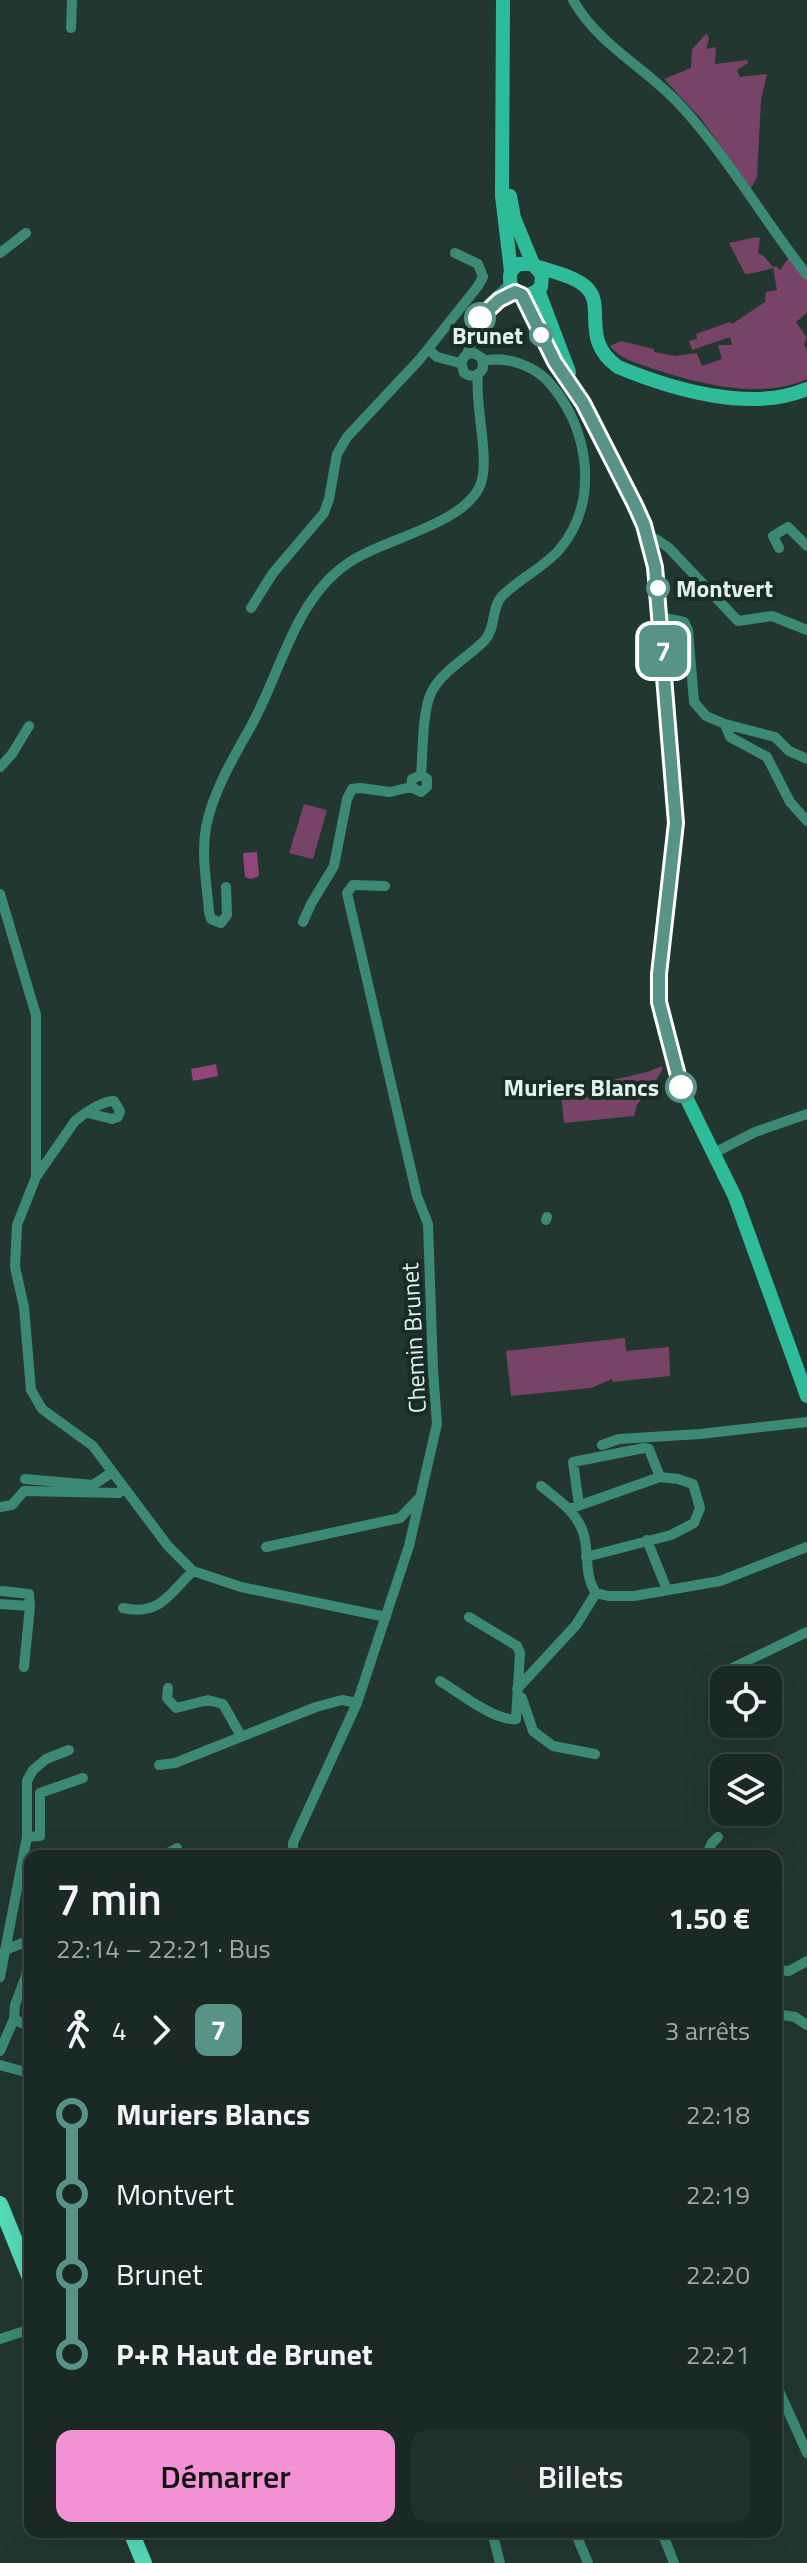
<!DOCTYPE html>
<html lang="fr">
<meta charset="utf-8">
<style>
:root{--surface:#1a2924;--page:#23312c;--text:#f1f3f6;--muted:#9fa6a6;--line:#384541;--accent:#f391d5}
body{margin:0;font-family:"Titillium Web",sans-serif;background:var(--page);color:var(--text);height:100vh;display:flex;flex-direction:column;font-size:30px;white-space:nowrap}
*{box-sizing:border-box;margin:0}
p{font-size:26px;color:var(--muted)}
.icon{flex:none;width:44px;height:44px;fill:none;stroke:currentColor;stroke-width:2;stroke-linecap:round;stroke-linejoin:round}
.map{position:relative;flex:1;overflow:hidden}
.sheet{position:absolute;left:24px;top:1850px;width:758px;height:688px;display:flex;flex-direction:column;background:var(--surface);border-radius:16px;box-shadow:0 8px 32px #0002,0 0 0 2px var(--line)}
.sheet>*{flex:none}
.badge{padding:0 16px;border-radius:12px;font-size:28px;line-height:52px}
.fabs{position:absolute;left:710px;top:1666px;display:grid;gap:16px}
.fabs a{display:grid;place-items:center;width:72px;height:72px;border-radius:16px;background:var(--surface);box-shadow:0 8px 32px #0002,0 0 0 2px var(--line);font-size:40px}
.map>.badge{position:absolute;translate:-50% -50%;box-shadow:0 0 0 4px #fff}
.legs{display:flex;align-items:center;gap:12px;height:88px;padding:0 32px;font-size:26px}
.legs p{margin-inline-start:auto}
.summary{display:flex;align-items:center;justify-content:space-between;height:136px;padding:0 32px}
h1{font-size:44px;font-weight:600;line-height:60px}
.primary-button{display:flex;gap:16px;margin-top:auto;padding:16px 32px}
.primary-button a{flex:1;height:92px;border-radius:16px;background:var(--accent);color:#111;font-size:32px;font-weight:600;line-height:92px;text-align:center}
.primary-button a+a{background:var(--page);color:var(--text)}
ul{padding:0 32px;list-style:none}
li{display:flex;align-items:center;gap:28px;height:80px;font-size:30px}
li i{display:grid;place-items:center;width:12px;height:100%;margin:0 10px;background:currentColor}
li i::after{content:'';width:20px;height:20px;margin:-10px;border:6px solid;border-radius:50%;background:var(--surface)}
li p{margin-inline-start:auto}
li:first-child i{background:linear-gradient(#0000 50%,currentColor 0)}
li:last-child i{background:linear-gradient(currentColor 50%,#0000 0)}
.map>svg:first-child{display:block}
</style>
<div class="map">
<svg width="807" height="2563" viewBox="0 0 807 2563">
<rect width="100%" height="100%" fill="#223730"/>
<path fill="#774467" d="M707 33 709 39 706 49 716 47 715 64 747 60 748 63 737 70 740 77 767 74 761 100 757 177 751 188 702 120 664 79 691 68 692 49Z
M757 237 760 238 758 253 764 256 773 267 776 266 780 270 788 259 777 242 807 279V313L796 322 807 338 804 345 807 350V379C762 400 699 384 654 369 638 363 621 360 610 346L621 341 654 349V352L675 356 697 353 702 366 722 359 718 345H732L730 337 692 350 689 341 697 339 696 334 730 322 732 324 765 302 766 292 777 290 773 268C765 270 756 273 745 274L729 243Z
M304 804 327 810 313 859 289 853Z
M662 1066 663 1069 653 1085 648 1082 644 1088 647 1092 637 1105 634 1116 564 1123 561 1092 647 1072Z
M625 1338 626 1351 669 1347 670 1376 613 1382 612 1379 591 1388 511 1396 506 1351Z"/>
<path fill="#92447c" d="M257 852 259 876 251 879 245 877 243 853Z
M216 1064 218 1076 193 1081 191 1069Z"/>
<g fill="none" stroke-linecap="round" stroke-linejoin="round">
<path stroke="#3c8a75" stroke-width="10" d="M573 0C599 46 648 69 682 107 729 159 764 220 807 275
M71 28 72 0
M0 253 26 233
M428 349 437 357 460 363
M467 354 474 353 482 358 483 368C479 376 472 378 464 373L461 361 467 354 485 307 510 284
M648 539H656L669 548 738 621 772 616 807 630
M779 548 773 536 788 527 807 546
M251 608 273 573 324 513 329 499 337 454 347 437 420 359 478 286 483 277 478 264 455 253
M660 617 684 622 688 630 694 702 706 716 725 724 730 737 767 757 790 802 807 821
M725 724 775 737 789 751 807 759
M0 767 12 754 29 726
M421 775 412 779 411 787 421 792 427 787V779L421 775C423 752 422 710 432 691 443 670 469 657 485 640 496 628 491 608 502 596 519 579 543 568 559 550 599 503 590 433 553 387 538 367 508 355 483 361
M226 887 227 915 221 923 211 919 209 912C207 885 201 855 206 827 213 792 233 758 250 728 280 675 293 604 344 566 377 540 459 527 479 488 492 463 474 406 478 374
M0 894 36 1015V1175
M303 922 311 904 334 866 347 799 352 789 360 788 390 792 411 787
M88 1113 112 1119 118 1117 120 1111 114 1101C101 1101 85 1113 75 1121L36 1177 17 1225 15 1267 24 1307 31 1390 42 1409 93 1446 168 1546 193 1571 241 1587 386 1617
M714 1153 755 1132 807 1114
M546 1220 547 1217
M602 1445 619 1439 700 1434 807 1422
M25 1479 93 1485 111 1473
M579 1505 573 1462 644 1448 649 1449 660 1477
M0 1507 12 1505 24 1491 119 1493 123 1488
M569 1509 660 1477 678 1479 693 1484 700 1508 694 1523 671 1535 586 1557
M647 1540 667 1590
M266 1547 400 1518 420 1497
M2 1591 29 1594 30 1606
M596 1593 608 1596H634L720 1581 807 1547
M0 1604 30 1606 24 1667
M123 1608C160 1616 168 1595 193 1571
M724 1672 807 1632
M440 1681C458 1692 496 1722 516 1719L520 1653 517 1646 469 1617
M168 1688 167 1698 176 1708 208 1700 223 1704 241 1736
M517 1689 576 1625 596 1593C583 1574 590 1552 583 1532 576 1511 557 1499 541 1486
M522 1698 533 1731 553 1746 595 1754
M159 1765 175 1763 316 1707 342 1700 357 1703
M27 1837 40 1836V1793L83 1778
M163 1856 177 1848
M293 1856V1843L357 1703 409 1546 437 1424 433 1370 428 1224 417 1196 347 893 353 885 385 886
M706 1856 712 1843 718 1837
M5 1950 30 1940
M776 1970 789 1971 807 1961
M26 1976 28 1962 30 1961
M0 1977 27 1837V1781L33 1770 46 1759 69 1750
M776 2014 795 2017 807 2025
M14 2019 15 2005 26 1976 30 1978
M0 2051 14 2019 30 2027
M0 2065 29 2073
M0 2339 28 2330 30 2334
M776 2384 807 2453
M492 2532 500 2563
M575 2532 588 2563
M662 2532 674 2563"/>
<path stroke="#2dbb9a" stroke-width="14" d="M503 0 502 196 511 271C505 292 526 304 541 287L542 275 533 264H518L511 271
M510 196 514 218 533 264
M538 267C553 272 574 276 586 287 607 306 579 339 618 367 671 389 751 413 807 389
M538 290 569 372
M522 295 555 362 583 403 635 505 652 554 658 588 676 823 659 974 660 1015 681 1087 735 1197 807 1396"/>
<path stroke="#57dbb9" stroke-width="16" d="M0 2204 30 2278
M131 2532 144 2563"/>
</g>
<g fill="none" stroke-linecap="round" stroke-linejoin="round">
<g stroke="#fff" stroke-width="18">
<path id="line-1" d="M480 318 499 300 515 292 522 295 555 362 583 403 635 505 644 525 655 567 676 823 659 974V1002L681 1087"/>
</g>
<use href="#line-1" stroke="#579386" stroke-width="12"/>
</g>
<g fill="#fff" stroke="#579386" stroke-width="4">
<circle cx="480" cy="318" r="14"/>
<circle cx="541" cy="335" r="10"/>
<circle cx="658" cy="588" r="10"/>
<circle cx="681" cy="1087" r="14"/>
</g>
<g text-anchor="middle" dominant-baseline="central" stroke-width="8" stroke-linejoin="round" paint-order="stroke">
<g font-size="24" font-weight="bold" fill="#e3f0eb" stroke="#192d27" text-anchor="end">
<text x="523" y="335">Brunet</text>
<text x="676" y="588" text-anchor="start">Montvert</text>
<text x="659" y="1087">Muriers Blancs</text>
</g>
<g font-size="24" fill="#e3f0eb" stroke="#192d27">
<text transform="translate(413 1338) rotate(-93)">Chemin Brunet</text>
</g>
</g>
</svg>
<div class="fabs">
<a><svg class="icon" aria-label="locate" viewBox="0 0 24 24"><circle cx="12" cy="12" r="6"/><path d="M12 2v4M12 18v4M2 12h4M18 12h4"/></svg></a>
<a><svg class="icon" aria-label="layers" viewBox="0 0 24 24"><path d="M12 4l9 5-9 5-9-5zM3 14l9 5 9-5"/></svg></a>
</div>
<b class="badge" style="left:663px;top:651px;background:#579386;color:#fff">7</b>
<section class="sheet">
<div class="summary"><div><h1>7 min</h1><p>22:14 – 22:21 · Bus</p></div><b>1.50 €</b></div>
<div class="legs"><svg class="icon" aria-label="walk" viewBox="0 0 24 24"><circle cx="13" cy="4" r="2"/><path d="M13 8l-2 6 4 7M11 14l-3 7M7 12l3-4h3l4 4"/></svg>4<svg class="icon" aria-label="forward" viewBox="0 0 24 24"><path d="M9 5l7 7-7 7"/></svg><b class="badge" style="background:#579386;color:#fff">7</b><p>3 arrêts</p></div>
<ul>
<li><i style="color:#579386"></i><b>Muriers Blancs</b><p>22:18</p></li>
<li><i style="color:#579386"></i><span>Montvert</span><p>22:19</p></li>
<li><i style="color:#579386"></i><span>Brunet</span><p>22:20</p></li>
<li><i style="color:#579386"></i><b>P+R Haut de Brunet</b><p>22:21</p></li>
</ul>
<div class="primary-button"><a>Démarrer</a><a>Billets</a></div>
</section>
</div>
